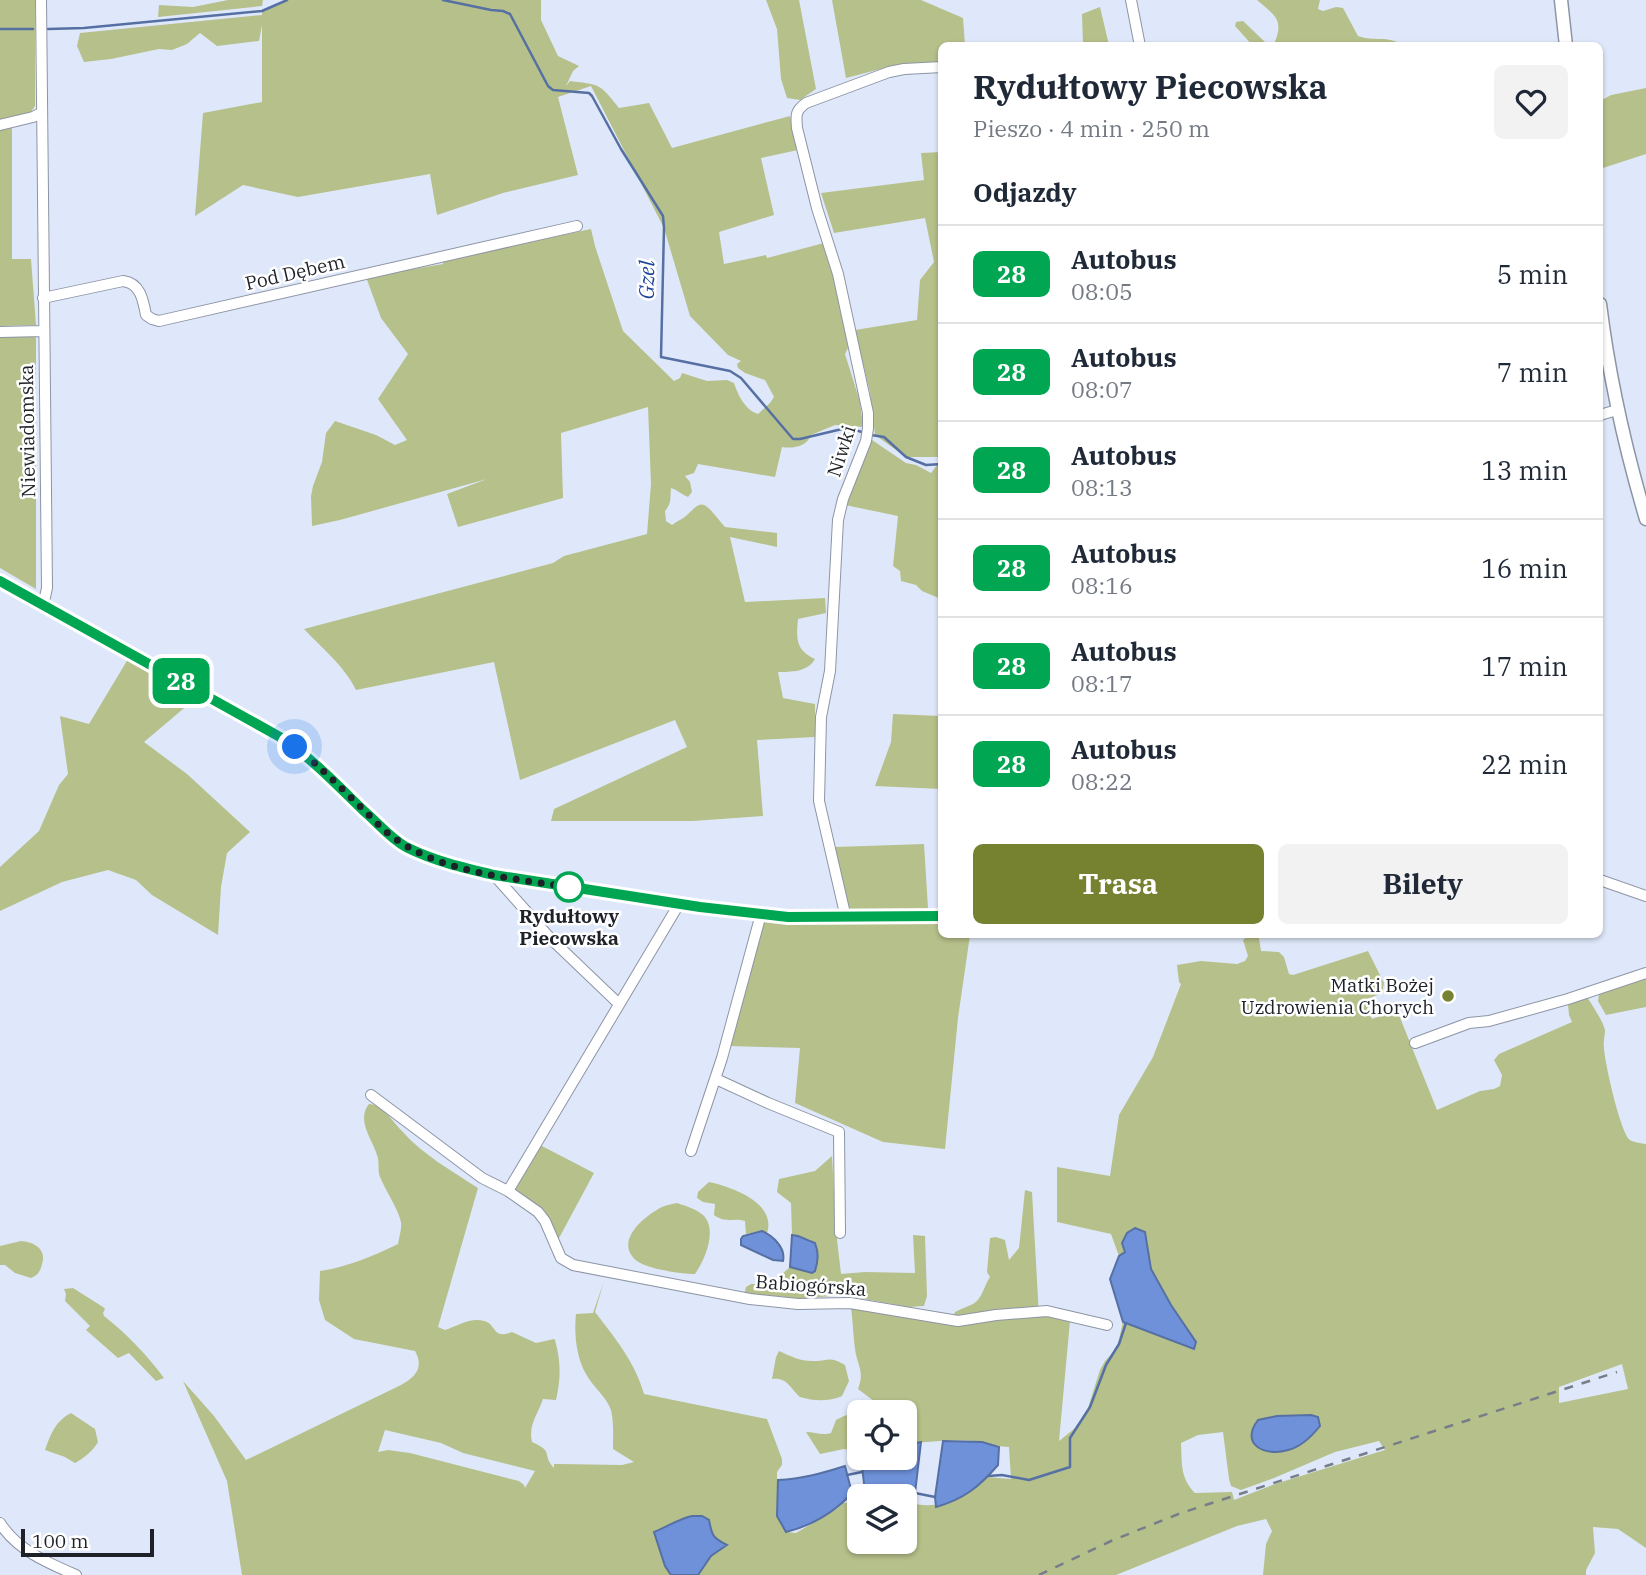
<!DOCTYPE html>
<html lang="pl">
<meta charset="utf-8">
<style>
:root{--surface:#fff;--page:#f2f2f3;--text:#1f2937;--muted:#747a83;--line:#e0e1e3;--accent:#76822f}
body{margin:0;font-family:"IBM Plex Serif",serif;background:var(--page);color:var(--text);height:100vh;display:flex;flex-direction:column;font-size:26px;white-space:nowrap}
*{box-sizing:border-box;margin:0}
p{font-size:23px;color:var(--muted)}
.icon{flex:none;width:38px;height:38px;fill:none;stroke:currentColor;stroke-width:2;stroke-linecap:round;stroke-linejoin:round}
.map{position:relative;flex:1;overflow:hidden}
.details{position:absolute;left:938px;top:42px;width:665px;height:896px;display:flex;flex-direction:column;background:var(--surface);border-radius:10px;box-shadow:0 2px 5px #0004}
.details>*{flex:none}
.badge{padding:0 14px;border-radius:10px;font-size:24px;line-height:46px}
.fabs{position:absolute;left:847px;top:1400px;display:grid;gap:14px}
.fabs a{display:grid;place-items:center;width:70px;height:70px;border-radius:10px;background:var(--surface);box-shadow:0 2px 5px #0004;font-size:35px}
.scale{position:absolute;left:21px;bottom:18px;width:133px;box-sizing:border-box;padding-left:7px;border:4px solid #1e2228;border-top:0;font-size:19px;line-height:24px;white-space:nowrap;color:#1e2228;-webkit-text-stroke:5px #fff;paint-order:stroke}
.you{position:absolute;width:35px;height:35px;margin:-18px;border:5px solid #fff;border-radius:50%;background:#1a73e8;box-shadow:0 0 0 10px #1a73e833}
.map>.badge{position:absolute;translate:-50% -50%;box-shadow:0 0 0 4px #fff}
h2{padding:0 35px;font-size:26px;line-height:63px}
.round{display:grid;place-items:center;flex:none;width:74px;height:74px;border-radius:10px;background:var(--page)}
.overview{display:flex;align-items:center;justify-content:space-between;height:119px;padding:0 35px}
h1{font-size:33px;font-weight:700;line-height:52px}
.cta{display:flex;gap:14px;margin-top:auto;padding:14px 35px}
.cta a{flex:1;height:80px;border-radius:10px;background:var(--accent);color:#fff;font-size:28px;font-weight:700;line-height:80px;text-align:center}
.cta a+a{background:var(--page);color:var(--text)}
ul{padding:0;list-style:none}
li{display:flex;align-items:center;gap:21px;height:98px;padding:0 35px;border-top:2px solid var(--line)}
li div{flex:1}
li b{display:block;font-size:26px}
li em{font-style:normal}
li .badge{min-width:77px;font-weight:700;text-align:center}
.map>svg:first-child{display:block}
</style>
<div class="map">
<svg width="1646" height="1575" viewBox="0 0 1646 1575">
<rect width="100%" height="100%" fill="#dfe8fa"/>
<path fill="#b6c08a" fill-rule="evenodd" d="M0 0H35V106L31 112 0 120Z
M228 0H263L262 6 158 17 159 5 193 7Z
M286 0H541V20L558 56 579 66 573 71 566 86 570 81C601 85 599 83 619 108L649 103 672 148 790 116 798 150 761 158 774 215 719 232 724 264 766 255 767 258 824 243 838 294 848 348 845 354 860 402 863 427 835 425 811 435C807 446 794 449 782 447L775 477 698 464 694 473 685 476 690 482 692 492 688 497C682 495 678 490 671 488 670 498 672 503 665 511L666 521 672 525C677 521 683 519 687 515 698 505 701 498 714 514 718 518 721 523 725 527L777 533V547L730 537 745 602 825 598 826 613 798 619C796 639 796 650 815 659 808 672 791 672 778 672L783 698 815 704V737L757 740 763 816 693 821H551L554 809 687 747 675 720 520 780 494 662 356 690C345 667 322 648 304 629L553 563 564 556 647 534 651 484 648 407 561 433 563 498 458 527 447 494 487 479 340 520 312 526 311 496 313 486 322 462 326 433 335 421 376 435 395 445 407 440 378 399 408 354 381 318 366 277 443 264V260L591 229 595 246 623 331 674 381 680 378 682 373 707 381 727 380 734 383C738 395 745 410 758 414L770 403 774 397 765 380 745 373 738 368 737 364 741 361 728 355 690 316 664 228 591 86 558 97 578 175 503 193 437 215 430 174 298 197 243 185 195 216 203 113 262 102V25L259 41 217 46 200 33 187 44 172 50 159 49 111 59 84 62 77 46 80 33 262 15V11Z
M766 0H799L816 89 800 100 787 98 781 79 777 29Z
M832 0H921L963 18 965 45 942 46 941 62 896 65 846 78Z
M1257 0H1320L1318 9 1323 11 1336 7 1343 8 1358 36C1375 42 1387 35 1403 45H1252L1235 26 1236 22 1243 21 1265 42 1274 44C1285 19 1274 15 1257 0Z
M1100 7 1109 45H1083L1082 14Z
M1646 88V154L1600 169V101L1611 95Z
M12 125V259H31L36 325 0 326V127Z
M941 152V457H906L875 435 870 392 855 330 917 320 920 280 934 262 925 218 834 233 821 193 924 180 921 153Z
M36 330V589L0 568V335Z
M872 440 906 463 916 465 931 473 941 460V599L922 591 916 585 901 581 900 571 893 566 898 516 845 505Z
M128 659 155 673 196 698 144 742 187 774 250 832 227 853 221 887 218 935 152 895 136 880 108 870 62 882 0 911V867L39 831 59 785 68 774 60 716 89 724Z
M893 714 941 716V789L875 786 891 742Z
M924 844 928 908 941 912 942 934 970 935 958 1018 945 1149 883 1142 795 1103 800 1048 728 1046 761 914 844 910 835 847Z
M1248 936 1259 938 1261 951 1279 952 1284 957 1289 974 1293 975 1368 951 1384 983 1382 993 1365 1000 1372 1019 1397 1010 1437 1110 1480 1091 1494 1089 1500 1086 1502 1075 1494 1060 1499 1054 1572 1022 1569 1015 1568 1005 1587 997C1592 1005 1603 1021 1605 1030 1605 1035 1603 1042 1604 1047 1604 1061 1621 1134 1630 1140 1635 1143 1641 1143 1646 1144V1548L1618 1529 1593 1527 1595 1553 1586 1570V1575H1263L1266 1544 1272 1531 1266 1519 1237 1526 1116 1575H698L711 1556 714 1539 709 1520 680 1519 654 1532 671 1575H242L227 1481 183 1381 214 1416 246 1460 401 1385C416 1377 424 1367 415 1351L354 1339 325 1320 319 1300 320 1271C348 1267 373 1256 398 1244 399 1237 402 1229 401 1222 397 1206 386 1192 380 1177 377 1170 380 1162 377 1155 372 1139 356 1120 369 1104 383 1105 393 1122 402 1131 423 1155 452 1171 478 1188L438 1327 445 1330C457 1326 471 1317 484 1321 497 1324 492 1340 512 1332L536 1343 554 1339 555 1340C561 1362 561 1378 556 1400L543 1399C538 1414 528 1425 532 1442 555 1452 541 1454 554 1468V1464H560L622 1465 634 1462 613 1449C613 1437 614 1423 611 1410 606 1396 593 1387 586 1374 576 1357 574 1333 576 1314L593 1313 604 1281 595 1312C615 1338 635 1362 644 1394L767 1419 782 1459V1465L777 1472V1516L786 1532 796 1533 838 1508 843 1503 859 1502V1542H905V1502C939 1511 962 1500 987 1477L1011 1479 1009 1447C1000 1447 992 1444 982 1442 961 1439 926 1441 905 1445V1412H859V1452L844 1449 820 1454 806 1432C815 1432 822 1436 831 1433L836 1420 844 1416 867 1409 875 1402 858 1389C865 1371 857 1365 855 1349 853 1335 853 1321 851 1308L951 1322 955 1312C960 1309 967 1307 973 1304 982 1299 984 1286 990 1277L987 1272 990 1238 996 1237 1005 1240 1009 1260 1019 1248 1025 1190 1032 1192 1039 1316H1048L1070 1321 1059 1441 1074 1429 1087 1411 1100 1370 1105 1361 1117 1348 1123 1322 1194 1348 1195 1342 1171 1305 1151 1269 1145 1232 1125 1253 1119 1256 1111 1234 1057 1222V1167L1110 1176 1119 1115 1153 1057 1181 984 1179 982 1177 965 1201 961 1237 964 1245 961 1248 956 1243 940ZM1622 1364 1628 1389 1559 1403V1387ZM385 1430 441 1443 463 1453 535 1471 525 1488 524 1485 519 1481 410 1453 388 1450 378 1452ZM1223 1432 1229 1479 1231 1486 1241 1490 1274 1478 1335 1452 1379 1441 1385 1450 1275 1484 1234 1500 1232 1492 1195 1493C1180 1478 1182 1463 1181 1443L1198 1435Z
M1646 977V1007L1606 1015 1598 1001 1599 994Z
M540 1145 594 1173 558 1240 544 1210 514 1188Z
M832 1156 836 1231 841 1274 865 1272 915 1273 913 1235 925 1236 927 1296 924 1306 909 1307 842 1295 799 1299 778 1296 744 1295 746 1287 751 1284H771L790 1267 812 1273 815 1271 811 1240 798 1236 792 1235 791 1203 777 1192 779 1179 815 1171Z
M709 1182C732 1187 777 1203 767 1233L762 1231 746 1234 745 1221C734 1217 726 1224 714 1215L715 1204 703 1202 697 1198 698 1192Z
M677 1203C686 1206 696 1209 703 1215 718 1229 705 1260 695 1274 682 1274 647 1269 637 1261 613 1242 644 1216 662 1207 666 1205 672 1204 677 1203Z
M21 1241C34 1242 47 1249 42 1264 40 1272 38 1275 31 1278L15 1273 5 1265H0V1246Z
M73 1288 103 1307 105 1309 103 1313 104 1316C127 1334 147 1355 164 1378L156 1381 129 1353 118 1358 86 1330 90 1326 65 1301 66 1294 64 1289Z
M779 1351C790 1356 800 1361 812 1361 829 1362 827 1355 845 1365L849 1381 842 1396C829 1402 813 1401 800 1397 790 1388 787 1377 772 1379L776 1357Z
M71 1413 95 1429 98 1442C93 1451 84 1458 75 1463L65 1457 45 1450C50 1435 56 1420 71 1413Z"/>
<path fill="#6e91d9" stroke="#5670a4" stroke-width="2" d="M1135 1228 1145 1232 1151 1269 1171 1305 1196 1342 1194 1349 1123 1322 1110 1279 1119 1256 1125 1252 1122 1243 1127 1233Z
M762 1231C773 1236 786 1248 783 1261L773 1260 741 1245V1239L743 1236Z
M792 1235 798 1236 815 1243C819 1253 818 1261 815 1271L812 1273 790 1267Z
M1311 1415 1318 1417 1320 1426C1312 1436 1301 1447 1288 1450 1266 1457 1239 1445 1258 1420L1277 1416Z
M943 1441 982 1442 999 1447 998 1465C979 1487 964 1499 936 1507L935 1497Z
M921 1442 915 1493 905 1498V1496C892 1496 876 1499 865 1492L861 1458H905V1445Z
M845 1466 852 1493C835 1512 811 1526 786 1532L777 1516 778 1480C802 1479 823 1473 845 1466Z
M692 1516H702L709 1520C712 1536 713 1538 727 1545L711 1556 698 1575H671L665 1566 654 1532C667 1527 678 1519 692 1516Z"/>
<g fill="none" stroke-linecap="round" stroke-linejoin="round">
<path stroke="#5670a4" stroke-width="2.5" d="M443 0 491 10 503 11 510 14 548 86 553 90 589 93 592 96 621 149 663 216 664 228 661 357 730 371 741 378 793 439H800L842 429H852L865 433
M0 29H33
M48 29 84 28 262 11 287 0
M871 435 884 437 906 457 926 465 942 464
M847 1475 862 1472
M988 1476 1002 1475 1029 1480 1070 1467V1438L1090 1407 1106 1365 1119 1344 1126 1323
M915 1493 935 1497"/>
<g stroke="#8d95a5" stroke-width="12">
<path id="minor" d="M41 0 47 588 45 597 42 604
M1131 0 1140 46
M0 125 33 117 41 113
M43 298 123 281C140 283 143 299 146 315L152 319 159 321 577 226
M0 332 43 331
M1600 415 1617 410
M0 581 271 731 309 758 390 836C422 857 457 867 494 875L700 907 788 917 883 918 942 916
M494 875 550 938 619 1004
M1600 880 1646 896
M846 918 819 801 821 717 830 671 838 520 843 499 866 441 868 428V413L838 274 817 208 797 128C796 115 795 111 806 103L889 72 904 69 942 67
M1415 1043 1469 1023 1489 1021 1568 999 1646 973
M716 1079 768 1103 839 1132 840 1233
M371 1095 482 1178 508 1191 538 1212 545 1221 561 1258 573 1265 750 1299 798 1304 850 1303 958 1321 996 1315 1047 1311 1107 1325
M691 1151 722 1058 761 914
M508 1191 679 904
M0 1523C17 1550 48 1563 76 1575"/>
</g>
<g stroke="#8d95a5" stroke-width="15">
<path id="major" d="M1561 0 1566 46
M1600 304C1609 377 1625 448 1646 519"/>
</g>
<use href="#minor" stroke="#fff" stroke-width="10"/>
<use href="#major" stroke="#fff" stroke-width="12"/>
<path stroke="#777e89" stroke-width="2.5" stroke-dasharray="9 9" stroke-linecap="butt" d="M1039 1575 1111 1541 1181 1513 1617 1372"/>
</g>
<g fill="none" stroke-linecap="round" stroke-linejoin="round">
<g stroke="#fff" stroke-width="16">
<path id="line" d="M0 581 280 737C312 758 338 786 365 812 379 824 390 838 406 847 434 861 464 868 494 875L700 907 788 917 942 916"/>
</g>
<use href="#line" stroke="#00a651" stroke-width="10"/>
<path stroke="#1e2228" stroke-width="7" stroke-dasharray="0 12.6" d="M295 747C321 767 345 792 369 815 377 823 384 831 393 837 442 874 518 879 577 888L569 887"/>
</g>
<circle fill="#fff" stroke="#00a651" stroke-width="3.5" cx="569" cy="887" r="14"/>
<circle fill="#76822f" stroke="#fff" stroke-width="2.5" cx="1448" cy="996" r="7"/>
<g text-anchor="middle" dominant-baseline="central" stroke-width="5" stroke-linejoin="round" paint-order="stroke">
<g font-size="19" fill="#1e2228" stroke="#fff">
<text transform="translate(295 272) rotate(-13)">Pod Dębem</text>
<text transform="translate(27 431) rotate(-91)">Niewiadomska</text>
<text transform="translate(841 451) rotate(-72)">Niwki</text>
<text transform="translate(811 1285) rotate(4)">Babiogórska</text>
</g>
<g font-size="19" font-weight="bold" fill="#1e2228" stroke="#fff">
<text x="569" y="916">Rydułtowy<tspan x="569" dy="22">Piecowska</tspan></text>
</g>
<g font-size="19" fill="#1e2228" stroke="#fff" text-anchor="end">
<text x="1434" y="985">Matki Bożej<tspan x="1434" dy="22">Uzdrowienia Chorych</tspan></text>
</g>
<g font-size="21" font-style="italic" fill="#1f4599" stroke="#fff">
<text transform="translate(646 280) rotate(-89)">Gzel</text>
</g>
</g>
</svg>
<div class="fabs">
<a><svg class="icon" aria-label="locate" viewBox="0 0 24 24"><circle cx="12" cy="12" r="6"/><path d="M12 2v4M12 18v4M2 12h4M18 12h4"/></svg></a>
<a><svg class="icon" aria-label="layers" viewBox="0 0 24 24"><path d="M12 4l9 5-9 5-9-5zM3 14l9 5 9-5"/></svg></a>
</div>
<div class="scale">100 m</div>
<div class="you" style="left:295px;top:747px"></div>
<b class="badge" style="left:181px;top:681px;background:#00a651;color:#fff">28</b>
<section class="details">
<div class="overview"><div><h1>Rydułtowy Piecowska</h1><p>Pieszo · 4 min · 250 m</p></div><a class="round"><svg class="icon" aria-label="heart" viewBox="0 0 24 24"><path d="M12 20l-8-8c-3-5 5-10 8-4 3-6 11-1 8 4z"/></svg></a></div>
<h2>Odjazdy</h2>
<ul>
<li><span class="badge" style="background:#00a651;color:#fff">28</span><div><b>Autobus</b><p>08:05</p></div><em>5 min</em></li>
<li><span class="badge" style="background:#00a651;color:#fff">28</span><div><b>Autobus</b><p>08:07</p></div><em>7 min</em></li>
<li><span class="badge" style="background:#00a651;color:#fff">28</span><div><b>Autobus</b><p>08:13</p></div><em>13 min</em></li>
<li><span class="badge" style="background:#00a651;color:#fff">28</span><div><b>Autobus</b><p>08:16</p></div><em>16 min</em></li>
<li><span class="badge" style="background:#00a651;color:#fff">28</span><div><b>Autobus</b><p>08:17</p></div><em>17 min</em></li>
<li><span class="badge" style="background:#00a651;color:#fff">28</span><div><b>Autobus</b><p>08:22</p></div><em>22 min</em></li>
</ul>
<div class="cta"><a>Trasa</a><a>Bilety</a></div>
</section>
</div>
